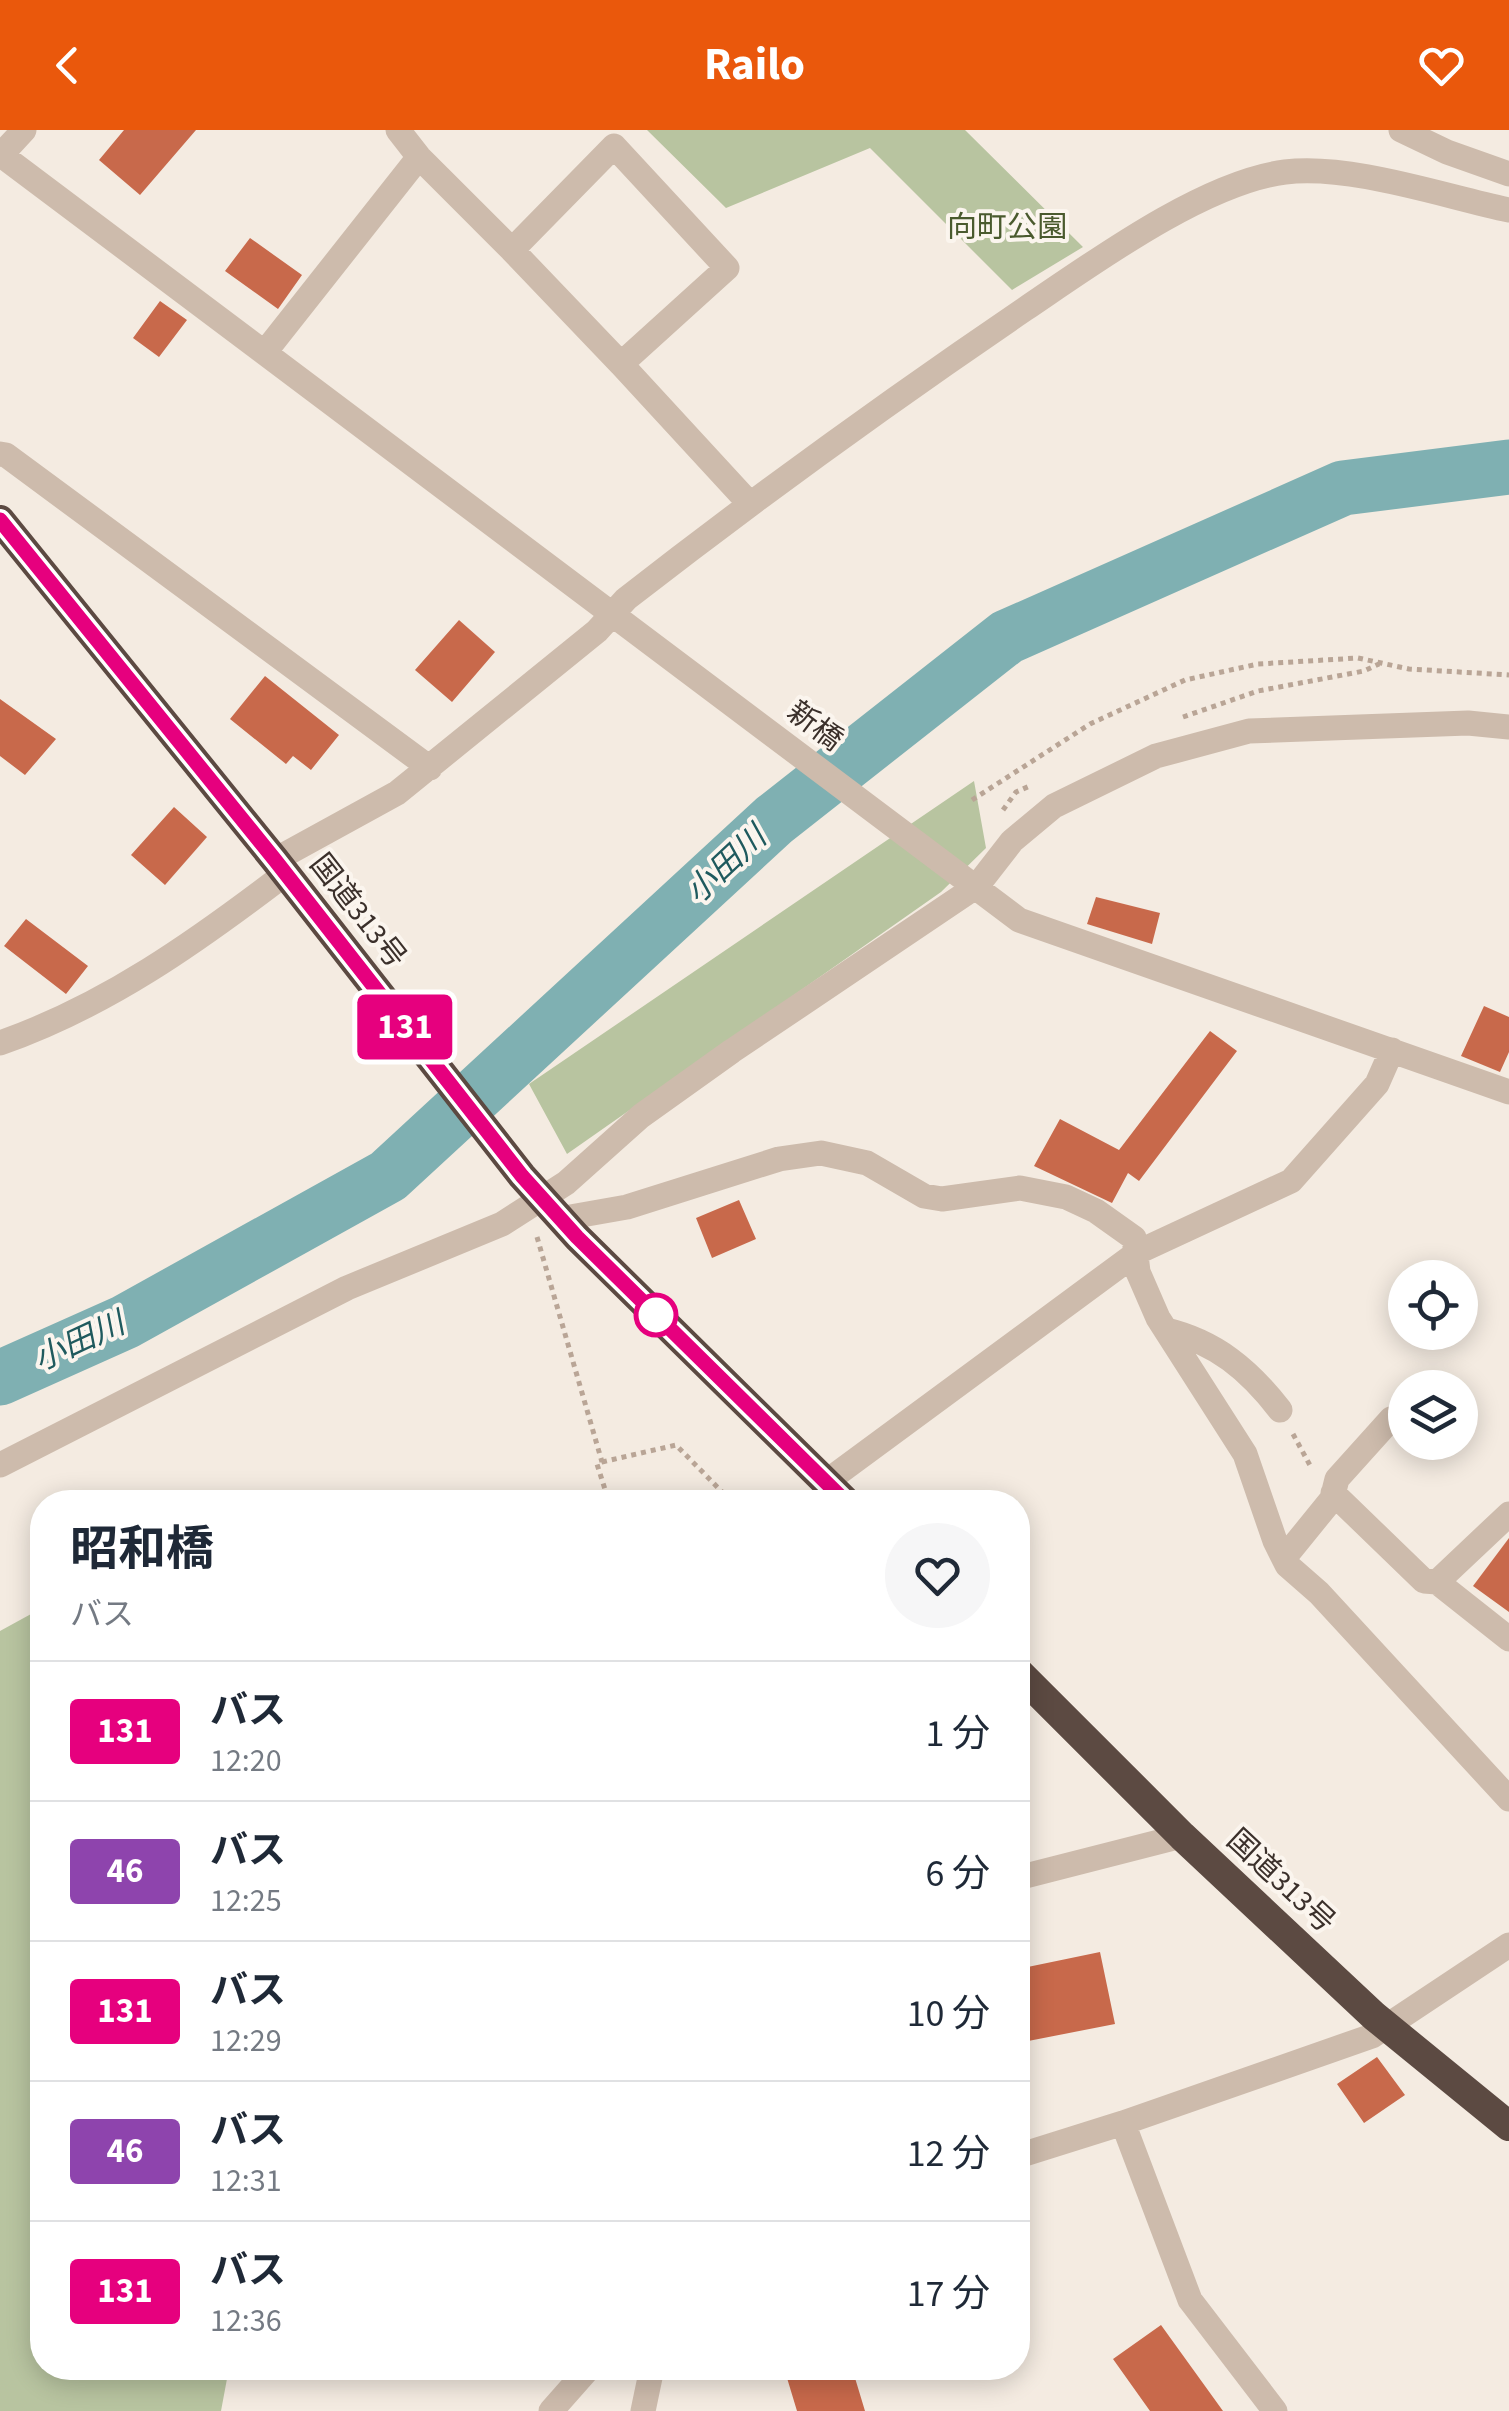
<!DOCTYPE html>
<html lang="ja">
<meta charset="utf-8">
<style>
:root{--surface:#fff;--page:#f6f6f7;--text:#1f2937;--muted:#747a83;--line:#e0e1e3;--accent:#ea580c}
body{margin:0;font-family:"Source Sans 3","Noto Sans JP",sans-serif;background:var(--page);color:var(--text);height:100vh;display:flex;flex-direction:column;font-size:38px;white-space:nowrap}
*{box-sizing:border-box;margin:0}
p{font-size:32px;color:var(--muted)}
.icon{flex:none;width:55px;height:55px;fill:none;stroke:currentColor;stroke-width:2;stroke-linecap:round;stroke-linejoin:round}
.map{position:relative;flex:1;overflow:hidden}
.panel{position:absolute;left:30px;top:1360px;width:1000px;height:890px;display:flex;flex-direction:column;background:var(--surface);border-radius:40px;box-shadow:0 5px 25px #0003}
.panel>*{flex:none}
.badge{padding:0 20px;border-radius:8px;font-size:35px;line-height:65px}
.tools{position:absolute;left:1388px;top:1130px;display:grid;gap:20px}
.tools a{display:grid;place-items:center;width:90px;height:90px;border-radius:50%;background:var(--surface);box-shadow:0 5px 25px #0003;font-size:50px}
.map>.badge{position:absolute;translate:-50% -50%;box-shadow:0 0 0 5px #fff}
.round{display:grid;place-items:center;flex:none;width:105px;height:105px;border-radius:52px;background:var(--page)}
.overview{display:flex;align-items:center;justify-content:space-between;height:170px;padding:0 40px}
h1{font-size:48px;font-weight:700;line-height:75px}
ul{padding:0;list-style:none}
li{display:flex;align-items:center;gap:30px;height:140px;padding:0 40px;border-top:2px solid var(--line)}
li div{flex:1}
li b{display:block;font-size:38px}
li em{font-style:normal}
li .badge{min-width:110px;font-weight:700;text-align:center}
header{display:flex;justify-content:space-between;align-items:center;height:130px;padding:0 40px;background:var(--accent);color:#fff;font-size:45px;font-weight:700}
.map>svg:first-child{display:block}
</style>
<header><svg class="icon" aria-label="back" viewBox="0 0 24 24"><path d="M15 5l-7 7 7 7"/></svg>Railo<svg class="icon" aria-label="heart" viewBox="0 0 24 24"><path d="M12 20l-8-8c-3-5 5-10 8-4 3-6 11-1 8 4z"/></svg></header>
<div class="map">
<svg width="1509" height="2281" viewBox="0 0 1509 2281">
<rect width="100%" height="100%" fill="#f4ebe1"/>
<path fill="#b8c4a0" d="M647 0H965L1083 117 1012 160 870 18 726 78Z
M974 651 986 718 941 762 567 1024 529 954Z
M42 1478V2238H229L221 2281H0V1501Z"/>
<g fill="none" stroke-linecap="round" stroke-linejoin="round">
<path stroke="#7fb0b2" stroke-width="55" d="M0 1248 125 1192 388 1046 774 690 1007 507 1343 358 1509 337"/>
</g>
<path fill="#c8694b" d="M124 0H196L140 65 99 30Z
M250 108 302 145 278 179 225 141Z
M160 171 187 190 159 227 133 208Z
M459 490 495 522 452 572 415 540Z
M265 546 339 605 311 640 293 626 286 634 230 589Z
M0 569 56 609 25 645 0 626Z
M174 677 207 707 165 755 131 725Z
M1096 767 1160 783 1152 814 1087 794Z
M26 789 88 836 66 864 4 816Z
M1484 876 1509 887V922L1500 942 1461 926Z
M1210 901 1237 921 1139 1051 1128 1043 1112 1073 1034 1036 1060 989 1119 1020Z
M739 1070 756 1109 712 1128 696 1088Z
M1509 1408V1482L1473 1456Z
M1100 1822 1115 1894 1018 1913V1839Z
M1377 1927 1405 1965 1364 1993 1337 1954Z
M1161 2195 1223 2281H1150L1113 2229Z
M784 2238H852L865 2281H797Z"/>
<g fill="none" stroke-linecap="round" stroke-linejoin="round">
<path stroke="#b9a596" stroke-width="5" stroke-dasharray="5 5" stroke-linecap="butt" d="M1183 587 1258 561 1364 541 1379 534
M972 670 1090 594 1185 550 1258 534 1358 528 1409 539 1509 545
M1003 680 1016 662 1032 655
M537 1107 602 1332 597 1334 609 1372
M1293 1304 1312 1339
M602 1332 676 1315 732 1372"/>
<path stroke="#cdbbac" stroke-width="25" d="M398 0 419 27 512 120 614 16 727 138 621 234 749 373
M1401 0 1447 22 1509 44
M0 24 1019 790 1509 962
M1 25 24 0
M512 120 621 234
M265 222 419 27
M0 324 6 325 430 638
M275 730 397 663 597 501 626 469C757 367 888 272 1025 179 1093 133 1204 52 1285 42 1351 34 1443 66 1509 80
M0 913C106 876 196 812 285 744
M559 1089 627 1077 779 1029 821 1023 867 1033 924 1066 942 1069 1020 1058 1066 1067 1096 1081 1134 1108 1138 1142 1158 1188 1245 1324 1275 1411 1287 1435 1319 1463 1509 1669
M1166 1200C1216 1212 1249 1240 1280 1280
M0 1335 347 1158 502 1094 566 1053 641 986 732 921 977 756 1012 711 1054 676 1156 626 1249 601 1468 593 1509 597
M826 1352 1138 1122 1291 1051 1377 954 1392 920
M1333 1363 1424 1451 1437 1452
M1509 1384 1437 1452 1509 1509
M1284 1428 1332 1369 1337 1349 1391 1289
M1018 1748 1182 1706
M1123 1993 1190 2170 1275 2281
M1018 2026 1123 1993 1372 1906 1509 1815
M551 2281 589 2238
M643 2281 652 2238"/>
<path stroke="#5c4a42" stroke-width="30" d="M0 390 275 730 522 1046 577 1107 846 1372
M1018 1542 1182 1706 1374 1886 1509 1996"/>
</g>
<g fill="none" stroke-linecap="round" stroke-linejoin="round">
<g stroke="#fff" stroke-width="22">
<path id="line" d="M0 390 275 730 522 1046 577 1107 846 1372"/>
</g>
<use href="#line" stroke="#e6007e" stroke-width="15"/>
</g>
<circle fill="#fff" stroke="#e6007e" stroke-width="5" cx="656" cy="1185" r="20"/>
<g text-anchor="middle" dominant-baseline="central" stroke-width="8" stroke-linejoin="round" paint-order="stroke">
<g font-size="30" fill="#4a5a2e" stroke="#fbf5ee">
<text x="1007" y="97">向町公園</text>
</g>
<g font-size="30" fill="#3b302b" stroke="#fbf5ee">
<text transform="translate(815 596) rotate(37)">新橋</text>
<text transform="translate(358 781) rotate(52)">国道313号</text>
<text transform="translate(1281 1751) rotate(43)">国道313号</text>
</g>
<g font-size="32" font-style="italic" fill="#1f5a5e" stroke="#fbf5ee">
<text transform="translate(726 735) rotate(-43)">小田川</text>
<text transform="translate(79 1212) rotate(-25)">小田川</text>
</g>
</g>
</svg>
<div class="tools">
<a><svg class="icon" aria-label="locate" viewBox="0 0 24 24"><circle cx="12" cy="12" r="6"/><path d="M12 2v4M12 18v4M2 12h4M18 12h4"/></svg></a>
<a><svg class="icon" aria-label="layers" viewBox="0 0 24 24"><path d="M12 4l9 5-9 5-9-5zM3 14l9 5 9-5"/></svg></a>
</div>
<b class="badge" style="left:405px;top:897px;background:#e6007e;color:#fff">131</b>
<section class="panel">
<div class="overview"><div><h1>昭和橋</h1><p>バス</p></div><a class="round"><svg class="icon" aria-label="heart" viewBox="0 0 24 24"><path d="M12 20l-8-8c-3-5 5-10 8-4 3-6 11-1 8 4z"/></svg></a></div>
<ul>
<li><span class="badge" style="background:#e6007e;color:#fff">131</span><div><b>バス</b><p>12:20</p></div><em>1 分</em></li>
<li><span class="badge" style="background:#8e44ad;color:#fff">46</span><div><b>バス</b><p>12:25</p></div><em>6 分</em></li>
<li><span class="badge" style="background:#e6007e;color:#fff">131</span><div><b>バス</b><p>12:29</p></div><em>10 分</em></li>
<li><span class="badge" style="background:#8e44ad;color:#fff">46</span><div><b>バス</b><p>12:31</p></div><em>12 分</em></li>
<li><span class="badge" style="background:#e6007e;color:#fff">131</span><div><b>バス</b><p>12:36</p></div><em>17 分</em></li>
</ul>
</section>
</div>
